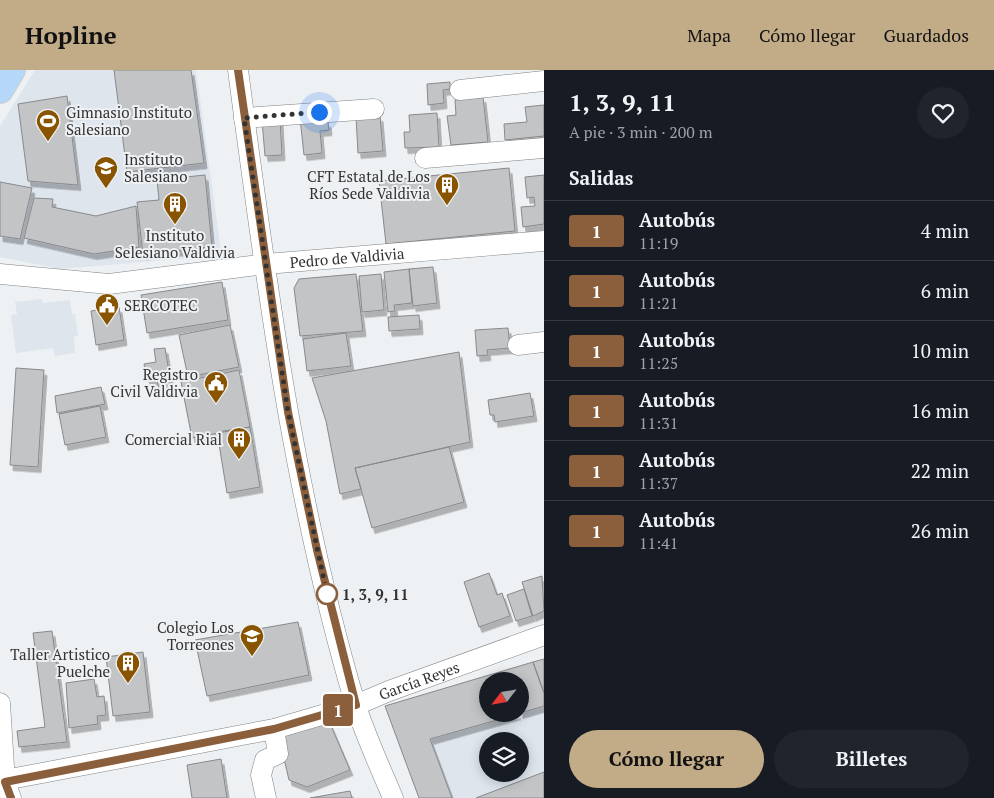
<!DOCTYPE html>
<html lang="es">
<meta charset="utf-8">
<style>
:root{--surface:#171b24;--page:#20242c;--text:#f1f3f6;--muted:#9ea1a6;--line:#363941;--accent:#c2ab87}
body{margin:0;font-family:"PT Serif",serif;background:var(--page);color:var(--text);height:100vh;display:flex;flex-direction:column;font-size:19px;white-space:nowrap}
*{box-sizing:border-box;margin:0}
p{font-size:16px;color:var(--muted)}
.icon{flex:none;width:28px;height:28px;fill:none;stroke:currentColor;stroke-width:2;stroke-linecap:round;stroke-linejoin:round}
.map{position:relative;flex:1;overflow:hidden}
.details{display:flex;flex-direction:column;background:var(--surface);width:450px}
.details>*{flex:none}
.badge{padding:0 10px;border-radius:4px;font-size:18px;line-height:32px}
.needle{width:32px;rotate:239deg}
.buttons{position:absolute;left:479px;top:602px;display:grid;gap:10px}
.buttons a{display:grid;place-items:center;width:50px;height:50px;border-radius:50%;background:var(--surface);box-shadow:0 2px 12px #0003;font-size:25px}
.you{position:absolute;width:25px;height:25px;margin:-12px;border:4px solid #fff;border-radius:50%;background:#1a73e8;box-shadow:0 0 0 8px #1a73e833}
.map>.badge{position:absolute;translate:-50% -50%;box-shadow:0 0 0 2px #fff}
h2{padding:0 25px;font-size:19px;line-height:45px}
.round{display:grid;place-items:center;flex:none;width:52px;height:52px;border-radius:26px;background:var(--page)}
.head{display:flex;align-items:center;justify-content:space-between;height:85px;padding:0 25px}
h1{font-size:24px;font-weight:700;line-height:38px}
.cta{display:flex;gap:10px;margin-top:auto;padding:10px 25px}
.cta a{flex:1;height:58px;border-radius:30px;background:var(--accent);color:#111;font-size:20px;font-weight:700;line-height:58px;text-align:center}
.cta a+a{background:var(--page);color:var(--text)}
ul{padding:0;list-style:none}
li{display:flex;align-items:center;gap:15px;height:60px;padding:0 25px;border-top:1px solid var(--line)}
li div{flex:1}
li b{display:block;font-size:19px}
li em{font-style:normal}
li .badge{min-width:55px;font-weight:700;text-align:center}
header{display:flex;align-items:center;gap:30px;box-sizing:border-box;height:70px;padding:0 25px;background:var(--accent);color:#111}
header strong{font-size:24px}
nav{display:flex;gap:28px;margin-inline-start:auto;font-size:18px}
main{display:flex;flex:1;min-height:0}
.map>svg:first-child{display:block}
</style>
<header>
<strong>Hopline</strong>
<nav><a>Mapa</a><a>Cómo llegar</a><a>Guardados</a></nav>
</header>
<main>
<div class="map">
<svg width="544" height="728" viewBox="0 0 544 728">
<defs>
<filter id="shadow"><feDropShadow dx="3" dy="5.5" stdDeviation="0" flood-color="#0004"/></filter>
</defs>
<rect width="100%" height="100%" fill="#eef1f3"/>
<path fill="#dee5ed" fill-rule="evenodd" d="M35 0H196L221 181 216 186 60 199 0 187V56Z
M42 229 43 233 70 230 72 244H75L78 266 74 267 75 283 55 286 53 278 16 283 11 245 17 244 15 232Z
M544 589V728H419L385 636ZM488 611H520V644H488ZM488 671H520V704H488Z"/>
<path fill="#c2c4c6" stroke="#87898c" filter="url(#shadow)" d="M114 0H191L204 93 127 102Z
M450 12V19L443 20 444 33 428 35 427 14Z
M67 26 78 115 28 111 18 34Z
M483 27 488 72 451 75 447 46 456 45 455 30Z
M544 35V66L505 70 504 54 527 52 525 37Z
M437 43 439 77 405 78 404 62H410L409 45Z
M318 46V53L328 52 329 60 320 61 322 83 304 85 300 48Z
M380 46 383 81 358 83 356 47Z
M280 49 282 85 265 86 262 50Z
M509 98 515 161 386 174 379 111Z
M205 105 212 177 143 184 137 132 159 130 157 110Z
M544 105V154L523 157 521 137 535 136 534 127 527 128 525 107Z
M0 112 32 118 20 169 0 166Z
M34 128 53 129 52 137 96 146 136 136 139 177 94 184 24 168Z
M433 197 437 233 413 236 409 199Z
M409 199 412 233 394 235 395 241 388 242 384 202Z
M356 204 363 261 300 266 294 218 299 209Z
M381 204 384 240 362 242 359 206Z
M222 212 228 250 147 263 141 225Z
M119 237 124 270 96 275 91 241Z
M419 245 420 259 389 261 388 247Z
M230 255 239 297 188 307 179 265Z
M508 258 510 278 487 280 488 285 477 286 475 260Z
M346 263 351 296 307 301 303 269Z
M165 278 172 319 159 321 157 309 147 311 144 294 156 292 154 279Z
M459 282 470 372 355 398 361 419 340 424 326 351 312 308Z
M16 298 44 300 38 397 10 395Z
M239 300 250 357 192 368 181 312Z
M101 317 105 334 57 343 55 326Z
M530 323 534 346 495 352 494 345H490L488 330Z
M100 336 106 367 65 375 59 344Z
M250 357 260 417 227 423 217 362Z
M449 377 464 432 372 458 355 398Z
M489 503 497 525 502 523 510 546 479 557 464 512Z
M542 506 544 541 533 546 522 512Z
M524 519 532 546 516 551 507 525Z
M298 552 309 605 207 626 195 570Z
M52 561 67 672 19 677 17 661 45 657 33 563Z
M143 582 150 642 113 646 106 587Z
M544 589V623L533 592Z
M533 592 544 623V636L520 643V611H488V644H518L430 669 452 728H419L385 636Z
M94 609 97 627 104 626 106 645 97 646 98 654 69 658 66 613Z
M329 651 350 700 307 717 289 710 279 667Z
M221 689 227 728H192L187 695Z
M544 702V728H476Z
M350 721 352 728H310Z"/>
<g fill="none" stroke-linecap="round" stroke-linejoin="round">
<g stroke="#808284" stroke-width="21">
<g id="minor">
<path d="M238 0C266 212 294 428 355 633 365 665 380 697 393 728"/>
<path d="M460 20 544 11"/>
<path d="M244 48 374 39"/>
<path d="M425 88 544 78"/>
<path id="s1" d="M0 204 109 214 266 194 544 171"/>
<path d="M518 275 544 272"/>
<path d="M0 633 5 712 11 728"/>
<path id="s2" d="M0 711 274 659 356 635 389 621 544 565"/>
<path d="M266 728 261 705 265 690 278 684 274 659"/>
</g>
</g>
<g stroke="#cecece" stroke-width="28">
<path id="major" d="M0 20 12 0"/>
</g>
<use href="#minor" stroke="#fff" stroke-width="20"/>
<use href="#major" stroke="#b5d7f9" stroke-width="26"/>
</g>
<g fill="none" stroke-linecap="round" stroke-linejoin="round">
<g stroke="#fff" stroke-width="11">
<path id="line" d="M11 728 5 712 274 659 356 635 317 480 288 342 238 0"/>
</g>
<use href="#line" stroke="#8b5e3c" stroke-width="8"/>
<path stroke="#323334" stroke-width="5" stroke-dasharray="0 9" d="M319 42 244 48 288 342 327 524"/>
</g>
<defs>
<g id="stadium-pin" transform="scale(1.25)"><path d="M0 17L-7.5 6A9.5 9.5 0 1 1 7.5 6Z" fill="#885400" stroke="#eef1f3"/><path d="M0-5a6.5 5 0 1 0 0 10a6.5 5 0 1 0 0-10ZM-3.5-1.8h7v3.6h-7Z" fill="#fff"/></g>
<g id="school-pin" transform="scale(1.25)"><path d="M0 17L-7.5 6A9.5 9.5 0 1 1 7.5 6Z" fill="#885400" stroke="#eef1f3"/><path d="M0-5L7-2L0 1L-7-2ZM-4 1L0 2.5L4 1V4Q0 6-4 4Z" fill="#fff"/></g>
<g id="building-pin" transform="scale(1.25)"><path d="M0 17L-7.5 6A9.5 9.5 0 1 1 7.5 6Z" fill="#885400" stroke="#eef1f3"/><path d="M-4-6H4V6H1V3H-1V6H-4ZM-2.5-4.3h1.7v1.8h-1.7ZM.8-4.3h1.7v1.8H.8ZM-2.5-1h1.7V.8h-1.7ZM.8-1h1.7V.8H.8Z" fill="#fff"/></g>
<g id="civic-pin" transform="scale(1.25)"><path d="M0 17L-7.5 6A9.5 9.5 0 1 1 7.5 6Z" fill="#885400" stroke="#eef1f3"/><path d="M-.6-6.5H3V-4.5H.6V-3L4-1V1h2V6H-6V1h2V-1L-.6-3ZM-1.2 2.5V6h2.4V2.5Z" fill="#fff"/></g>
</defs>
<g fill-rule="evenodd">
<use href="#stadium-pin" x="48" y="51"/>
<use href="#school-pin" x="106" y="98"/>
<use href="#building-pin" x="447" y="115"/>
<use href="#building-pin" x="175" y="134"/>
<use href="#civic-pin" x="107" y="235"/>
<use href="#civic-pin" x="216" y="313"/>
<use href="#building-pin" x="239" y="369"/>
<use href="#school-pin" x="252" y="566"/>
<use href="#building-pin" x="128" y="593"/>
</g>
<circle fill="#fff" stroke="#8b5e3c" stroke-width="2.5" cx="327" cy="524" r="10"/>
<g text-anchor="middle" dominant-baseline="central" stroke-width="4" stroke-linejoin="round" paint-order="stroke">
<g font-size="15" fill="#323334" stroke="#eef1f3" text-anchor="end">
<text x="66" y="42" text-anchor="start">Gimnasio Instituto<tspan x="66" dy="17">Salesiano</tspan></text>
<text x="124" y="89" text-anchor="start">Instituto<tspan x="124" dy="17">Salesiano</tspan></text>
<text x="430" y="106">CFT Estatal de Los<tspan x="430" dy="17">Ríos Sede Valdivia</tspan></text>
<text x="175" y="165" text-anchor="middle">Instituto<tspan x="175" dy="17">Selesiano Valdivia</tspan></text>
<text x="124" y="235" text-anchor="start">SERCOTEC</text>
<text x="198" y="304">Registro<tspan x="198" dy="17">Civil Valdivia</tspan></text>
<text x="222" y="369">Comercial Rial</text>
<text x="234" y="557">Colegio Los<tspan x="234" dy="17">Torreones</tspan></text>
<text x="110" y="584">Taller Artistico<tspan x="110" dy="17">Puelche</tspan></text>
</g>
<g font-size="15" fill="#323334" stroke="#eef1f3">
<text stroke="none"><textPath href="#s1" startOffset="349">Pedro de Valdivia</textPath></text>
<text stroke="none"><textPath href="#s2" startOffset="432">García Reyes</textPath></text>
</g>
<g font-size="15" font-weight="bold" fill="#323334" stroke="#eef1f3" text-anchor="start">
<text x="342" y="524">1, 3, 9, 11</text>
</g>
</g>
</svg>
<div class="buttons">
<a><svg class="needle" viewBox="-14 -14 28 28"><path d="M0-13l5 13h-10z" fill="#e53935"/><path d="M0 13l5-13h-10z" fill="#9ea1a6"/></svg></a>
<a><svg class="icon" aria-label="layers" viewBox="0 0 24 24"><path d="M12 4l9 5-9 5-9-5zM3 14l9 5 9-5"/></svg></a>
</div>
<div class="you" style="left:319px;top:42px"></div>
<b class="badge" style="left:338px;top:640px;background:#8b5e3c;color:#fff">1</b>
</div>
<section class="details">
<div class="head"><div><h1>1, 3, 9, 11</h1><p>A pie · 3 min · 200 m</p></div><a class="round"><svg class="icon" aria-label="heart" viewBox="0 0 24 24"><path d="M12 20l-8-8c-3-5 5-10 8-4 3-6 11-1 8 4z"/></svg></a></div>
<h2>Salidas</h2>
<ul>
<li><span class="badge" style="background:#8b5e3c;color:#fff">1</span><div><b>Autobús</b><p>11:19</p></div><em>4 min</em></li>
<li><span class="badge" style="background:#8b5e3c;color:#fff">1</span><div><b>Autobús</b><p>11:21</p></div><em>6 min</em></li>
<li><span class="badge" style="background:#8b5e3c;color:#fff">1</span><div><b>Autobús</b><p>11:25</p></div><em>10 min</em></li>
<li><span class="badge" style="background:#8b5e3c;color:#fff">1</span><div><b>Autobús</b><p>11:31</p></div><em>16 min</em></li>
<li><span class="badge" style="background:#8b5e3c;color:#fff">1</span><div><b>Autobús</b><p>11:37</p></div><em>22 min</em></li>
<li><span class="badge" style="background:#8b5e3c;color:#fff">1</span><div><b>Autobús</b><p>11:41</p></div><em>26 min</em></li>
</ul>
<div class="cta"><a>Cómo llegar</a><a>Billetes</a></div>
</section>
</main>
